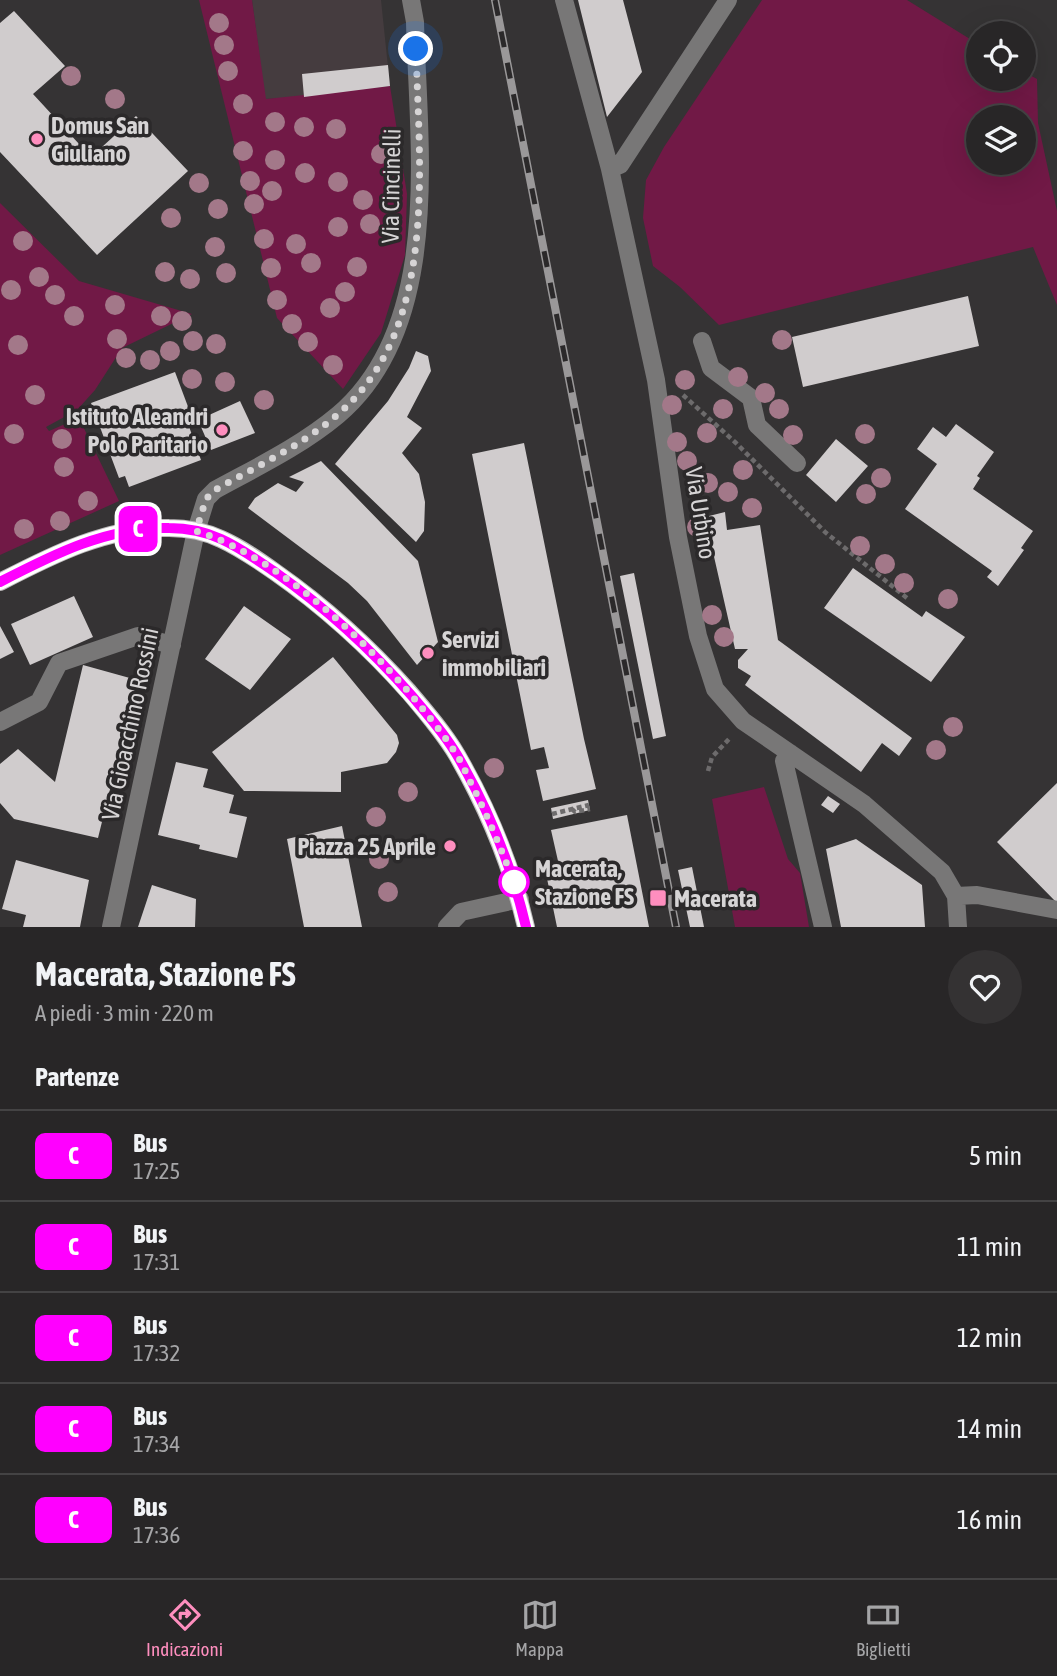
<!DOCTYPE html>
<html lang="it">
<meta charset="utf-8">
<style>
:root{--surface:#282627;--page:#343233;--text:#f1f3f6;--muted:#a5a5a7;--line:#444344;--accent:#fe8ebe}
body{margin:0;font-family:"Asap Condensed",sans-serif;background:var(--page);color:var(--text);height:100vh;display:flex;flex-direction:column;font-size:26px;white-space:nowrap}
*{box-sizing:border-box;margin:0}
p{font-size:23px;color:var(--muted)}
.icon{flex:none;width:38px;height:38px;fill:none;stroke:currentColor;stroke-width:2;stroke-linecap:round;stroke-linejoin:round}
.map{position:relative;height:927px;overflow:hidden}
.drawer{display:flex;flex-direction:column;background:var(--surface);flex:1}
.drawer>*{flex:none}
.badge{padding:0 14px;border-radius:10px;font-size:24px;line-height:46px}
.controls{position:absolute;left:966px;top:21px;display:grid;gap:14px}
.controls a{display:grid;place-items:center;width:70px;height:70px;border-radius:50%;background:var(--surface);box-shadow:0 7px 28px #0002,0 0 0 2px var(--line);font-size:35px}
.you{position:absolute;width:35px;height:35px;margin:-18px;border:5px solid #fff;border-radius:50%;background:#1a73e8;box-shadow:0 0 0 10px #1a73e833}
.map>.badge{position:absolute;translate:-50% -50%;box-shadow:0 0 0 4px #fff}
h2{padding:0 35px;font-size:26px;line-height:63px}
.round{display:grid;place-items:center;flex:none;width:74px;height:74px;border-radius:37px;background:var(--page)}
.overview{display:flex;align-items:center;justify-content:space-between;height:119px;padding:0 35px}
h1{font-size:33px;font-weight:700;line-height:52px}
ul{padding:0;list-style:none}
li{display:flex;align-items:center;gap:21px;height:91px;padding:0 35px;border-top:2px solid var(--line)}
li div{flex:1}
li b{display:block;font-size:26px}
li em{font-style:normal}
li .badge{min-width:77px;font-weight:700;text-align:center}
.tab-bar{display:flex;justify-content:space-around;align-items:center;height:98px;border-top:2px solid var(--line);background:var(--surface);font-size:19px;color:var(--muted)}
.tab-bar a{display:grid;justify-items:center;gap:4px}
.tab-bar .active{color:var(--accent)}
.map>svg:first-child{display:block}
</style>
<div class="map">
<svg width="1057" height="927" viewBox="0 0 1057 927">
<rect width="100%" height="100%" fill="#353334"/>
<path fill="#453c3f" d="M252 0H381L390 86 304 97 265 99Z"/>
<path fill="#711946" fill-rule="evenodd" d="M199 0H252L266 99 390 86 407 194 405 255 381 333 343 389 277 318Z
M762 0H907L978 44V79H1024V72L1037 79 1038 123 1057 211V305L1033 247 719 325 680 287 653 266 643 218 646 180 664 147ZM1024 117V163H978V117Z
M0 203 79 281 192 314 122 348 95 390 77 410 46 427 49 431 79 418 119 501 0 555Z
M764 787 788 859 800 873 809 927H735L712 799Z"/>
<path fill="#d0cccd" d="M578 0H623L642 72 607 117Z
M14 11 65 66 33 94 91 157 136 116 188 171 97 255 0 152V23Z
M388 65 390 86 304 97 302 74Z
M968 296 979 346 803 387 792 337Z
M416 351 428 356 431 371 407 417 422 428 402 453 419 474 425 502 424 531 416 542 335 464 388 401 409 368Z
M175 372 193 420 187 421 201 460 129 487 125 476 119 478 91 403Z
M240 401 255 433 211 450 198 420Z
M956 424 994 452 977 476 980 478 973 489 1033 531 1021 548 1024 550 998 586 987 577 992 571 905 509 937 464 917 449 933 427 946 437Z
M836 439 868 466 836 502 806 475Z
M524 443 584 739 596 789 543 801 536 770 549 768 544 747 531 750 472 454Z
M321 461 418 561 438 642 417 665 367 601 348 583 248 508 255 498 278 483 296 492 304 482 289 477Z
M725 512 727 530 760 525 778 640 912 738 899 756 882 743 861 772 745 685 751 676 738 668V660L748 649H735L705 517Z
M853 568 922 617 926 611 965 637 931 682 824 608Z
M634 573 666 736 653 739 620 576Z
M74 596 93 637 30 665 11 624Z
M244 606 291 639 250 690 205 659Z
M0 626 14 652 0 659Z
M333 657 397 735 399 743 396 752 387 763 341 772V792L244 791 212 752Z
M83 665 137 680 98 838 14 819 0 803V764L18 749 55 782Z
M176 762 208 769 203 787 234 795 229 813 247 817 237 858 199 849 200 845 158 835Z
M1057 783V903L997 842Z
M828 796 840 804 833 813 821 805Z
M588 800 590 810 553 819 551 808Z
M627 815 649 927H557L544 864 558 861 551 830Z
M342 826 362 927H304L287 839Z
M856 839 922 885 925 927H841L826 849Z
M16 860 89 880 80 927H23L26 915 2 909Z
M692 867 704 927H690L678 870Z
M152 885 196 899 195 927H138Z"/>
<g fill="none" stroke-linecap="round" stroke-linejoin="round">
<path stroke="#6d6b6c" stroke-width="4.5" stroke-dasharray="5 3.5" stroke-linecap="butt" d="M683 395 736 443 825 532 907 598
M708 771 712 757 730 738
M572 809 575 812 590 809
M552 814 589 805"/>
<path stroke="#787777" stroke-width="18" d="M564 0 610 169 656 380 678 537 698 636 715 689 743 721 864 804 942 872 956 896 958 927
M610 169 620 165 728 0
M702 341 711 368 751 398 757 425 797 463
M0 722 39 702 59 663 138 636 172 645
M790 753 784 761 823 927
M956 896 977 895 1057 910
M111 927 196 531 206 499 215 490C257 467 301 446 338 415 444 325 418 145 415 22L411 0
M447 927 461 912 520 899"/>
<path stroke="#bcbabb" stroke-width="18" d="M0 582C52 555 109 526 169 528 186 528 206 532 221 539 241 548 258 560 275 572 325 607 369 647 409 692 426 712 444 733 457 755 488 809 512 867 526 927"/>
<g stroke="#9a9899" stroke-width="8">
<path id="rail" d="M495 0 676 927"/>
</g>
<use href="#rail" stroke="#2b292a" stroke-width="5" stroke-dasharray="16" stroke-linecap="butt"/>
</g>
<g fill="#a37889">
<circle cx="219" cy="23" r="10"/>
<circle cx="224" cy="45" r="10"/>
<circle cx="228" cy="71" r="10"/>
<circle cx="71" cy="76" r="10"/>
<circle cx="115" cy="99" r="10"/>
<circle cx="243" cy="104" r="10"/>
<circle cx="275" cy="122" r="10"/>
<circle cx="304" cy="127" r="10"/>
<circle cx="336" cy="129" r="10"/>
<circle cx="243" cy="151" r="10"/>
<circle cx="381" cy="154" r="10"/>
<circle cx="275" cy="160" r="10"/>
<circle cx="305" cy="173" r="10"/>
<circle cx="250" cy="181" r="10"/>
<circle cx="338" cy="182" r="10"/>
<circle cx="199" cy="183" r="10"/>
<circle cx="272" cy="191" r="10"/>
<circle cx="363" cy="200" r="10"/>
<circle cx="254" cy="204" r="10"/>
<circle cx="218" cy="209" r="10"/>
<circle cx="171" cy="218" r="10"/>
<circle cx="370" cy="224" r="10"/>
<circle cx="338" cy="227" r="10"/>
<circle cx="264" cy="239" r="10"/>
<circle cx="23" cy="241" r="10"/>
<circle cx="296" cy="244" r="10"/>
<circle cx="215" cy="247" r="10"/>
<circle cx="311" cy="263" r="10"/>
<circle cx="357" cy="267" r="10"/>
<circle cx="271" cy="268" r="10"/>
<circle cx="165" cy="272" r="10"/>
<circle cx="226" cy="273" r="10"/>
<circle cx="39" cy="277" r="10"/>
<circle cx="190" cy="279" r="10"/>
<circle cx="11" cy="290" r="10"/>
<circle cx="345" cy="292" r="10"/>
<circle cx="55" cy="295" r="10"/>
<circle cx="277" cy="300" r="10"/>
<circle cx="115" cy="305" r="10"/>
<circle cx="330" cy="308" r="10"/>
<circle cx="74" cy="316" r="10"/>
<circle cx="161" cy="316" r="10"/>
<circle cx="182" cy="321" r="10"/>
<circle cx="292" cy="324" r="10"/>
<circle cx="117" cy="339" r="10"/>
<circle cx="782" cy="340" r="10"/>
<circle cx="193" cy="341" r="10"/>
<circle cx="308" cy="342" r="10"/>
<circle cx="216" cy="344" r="10"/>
<circle cx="18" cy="345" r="10"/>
<circle cx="170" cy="351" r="10"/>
<circle cx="126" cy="358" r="10"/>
<circle cx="150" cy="360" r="10"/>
<circle cx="333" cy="365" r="10"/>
<circle cx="738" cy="377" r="10"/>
<circle cx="192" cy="379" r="10"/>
<circle cx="685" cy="380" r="10"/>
<circle cx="225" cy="382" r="10"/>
<circle cx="765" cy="393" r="10"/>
<circle cx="35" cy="395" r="10"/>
<circle cx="264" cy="400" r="10"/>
<circle cx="672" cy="405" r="10"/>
<circle cx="723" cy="409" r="10"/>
<circle cx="779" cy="409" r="10"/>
<circle cx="707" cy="433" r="10"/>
<circle cx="14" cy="434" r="10"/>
<circle cx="865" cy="434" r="10"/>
<circle cx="793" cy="435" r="10"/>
<circle cx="62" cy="439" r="10"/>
<circle cx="677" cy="442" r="10"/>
<circle cx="687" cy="461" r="10"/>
<circle cx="64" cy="467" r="10"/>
<circle cx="743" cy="470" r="10"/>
<circle cx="881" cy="478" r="10"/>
<circle cx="708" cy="483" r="10"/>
<circle cx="728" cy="492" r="10"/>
<circle cx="866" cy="494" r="10"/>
<circle cx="88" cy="501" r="10"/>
<circle cx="752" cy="508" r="10"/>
<circle cx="60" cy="521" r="10"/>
<circle cx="697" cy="527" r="10"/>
<circle cx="24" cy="529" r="10"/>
<circle cx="860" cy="546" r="10"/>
<circle cx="885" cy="564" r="10"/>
<circle cx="904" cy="583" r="10"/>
<circle cx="948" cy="599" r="10"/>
<circle cx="712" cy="615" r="10"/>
<circle cx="724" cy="637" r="10"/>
<circle cx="953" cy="727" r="10"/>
<circle cx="936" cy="750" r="10"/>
<circle cx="494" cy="768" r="10"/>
<circle cx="408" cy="792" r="10"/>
<circle cx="376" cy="817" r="10"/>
<circle cx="379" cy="859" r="10"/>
<circle cx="388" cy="892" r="10"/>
</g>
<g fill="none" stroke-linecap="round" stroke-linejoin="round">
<g stroke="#fff" stroke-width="16">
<path id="line" d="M0 582C52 555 109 526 169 528 186 528 206 532 221 539 241 548 257 560 275 572 326 608 371 649 412 696 428 715 445 734 457 755 488 808 512 867 526 927"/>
</g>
<use href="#line" stroke="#f0f" stroke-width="10"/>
<path stroke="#d6d4d5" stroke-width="7" stroke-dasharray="0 12.6" d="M416 49C419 167 439 330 337 415 301 446 257 466 215 490L206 499 196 531C289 559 401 672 455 752 462 762 466 774 472 785 488 817 501 849 514 882"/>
</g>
<g fill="#fe8ebe" stroke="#2b292a" stroke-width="2.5">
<circle cx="37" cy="139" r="7"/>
<circle cx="222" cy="430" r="7"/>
<circle cx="428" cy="653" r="7"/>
<circle cx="450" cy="846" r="7"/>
<rect x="649" y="889" width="18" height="18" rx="3.5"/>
</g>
<circle fill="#fff" stroke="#f0f" stroke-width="3.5" cx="514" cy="882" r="14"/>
<g text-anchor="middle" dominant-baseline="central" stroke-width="7" stroke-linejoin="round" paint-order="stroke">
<g font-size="24" font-weight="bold" fill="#d6d4d5" stroke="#2b292a" text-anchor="start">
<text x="51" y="125">Domus San<tspan x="51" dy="28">Giuliano</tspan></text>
<text x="208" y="416" text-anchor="end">Istituto Aleandri<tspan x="208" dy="28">Polo Paritario</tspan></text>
<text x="442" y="639">Servizi<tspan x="442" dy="28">immobiliari</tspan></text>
<text x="436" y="846" text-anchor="end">Piazza 25 Aprile</text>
<text x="674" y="898">Macerata</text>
</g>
<g font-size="24" fill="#d6d4d5" stroke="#2b292a">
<text transform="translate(391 186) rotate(-89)">Via Cincinelli</text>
<text transform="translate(701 513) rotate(81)">Via Urbino</text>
<text transform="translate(130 724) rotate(-78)">Via Gioacchino Rossini</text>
</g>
<g font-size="24" font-weight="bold" fill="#d6d4d5" stroke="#2b292a" text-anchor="start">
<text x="535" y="868">Macerata,<tspan x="535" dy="28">Stazione FS</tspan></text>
</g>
</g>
</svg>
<div class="controls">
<a><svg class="icon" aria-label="locate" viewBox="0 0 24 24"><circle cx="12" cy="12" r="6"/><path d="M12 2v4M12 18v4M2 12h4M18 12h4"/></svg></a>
<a><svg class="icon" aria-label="layers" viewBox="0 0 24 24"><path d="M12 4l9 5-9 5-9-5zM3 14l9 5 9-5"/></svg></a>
</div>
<div class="you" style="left:416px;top:49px"></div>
<b class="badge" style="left:138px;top:529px;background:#f0f;color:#fff">C</b>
</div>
<section class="drawer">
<div class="overview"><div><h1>Macerata, Stazione FS</h1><p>A piedi · 3 min · 220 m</p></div><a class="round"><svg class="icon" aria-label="heart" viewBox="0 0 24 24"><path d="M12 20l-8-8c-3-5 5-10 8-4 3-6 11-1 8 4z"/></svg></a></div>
<h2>Partenze</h2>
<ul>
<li><span class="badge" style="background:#f0f;color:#fff">C</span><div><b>Bus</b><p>17:25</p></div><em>5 min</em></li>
<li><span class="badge" style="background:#f0f;color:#fff">C</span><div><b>Bus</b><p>17:31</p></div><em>11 min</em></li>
<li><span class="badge" style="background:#f0f;color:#fff">C</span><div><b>Bus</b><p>17:32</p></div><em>12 min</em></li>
<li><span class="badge" style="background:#f0f;color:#fff">C</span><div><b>Bus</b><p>17:34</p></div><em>14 min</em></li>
<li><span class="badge" style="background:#f0f;color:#fff">C</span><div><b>Bus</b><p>17:36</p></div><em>16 min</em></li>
</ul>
</section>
<nav class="tab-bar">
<a class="active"><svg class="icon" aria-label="directions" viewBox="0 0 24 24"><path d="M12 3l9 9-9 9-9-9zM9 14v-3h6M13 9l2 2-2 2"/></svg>Indicazioni</a>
<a><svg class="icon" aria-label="map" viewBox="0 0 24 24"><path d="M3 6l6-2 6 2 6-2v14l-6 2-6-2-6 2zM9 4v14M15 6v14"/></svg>Mappa</a>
<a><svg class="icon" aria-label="tickets" viewBox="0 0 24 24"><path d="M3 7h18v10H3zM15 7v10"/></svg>Biglietti</a>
</nav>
